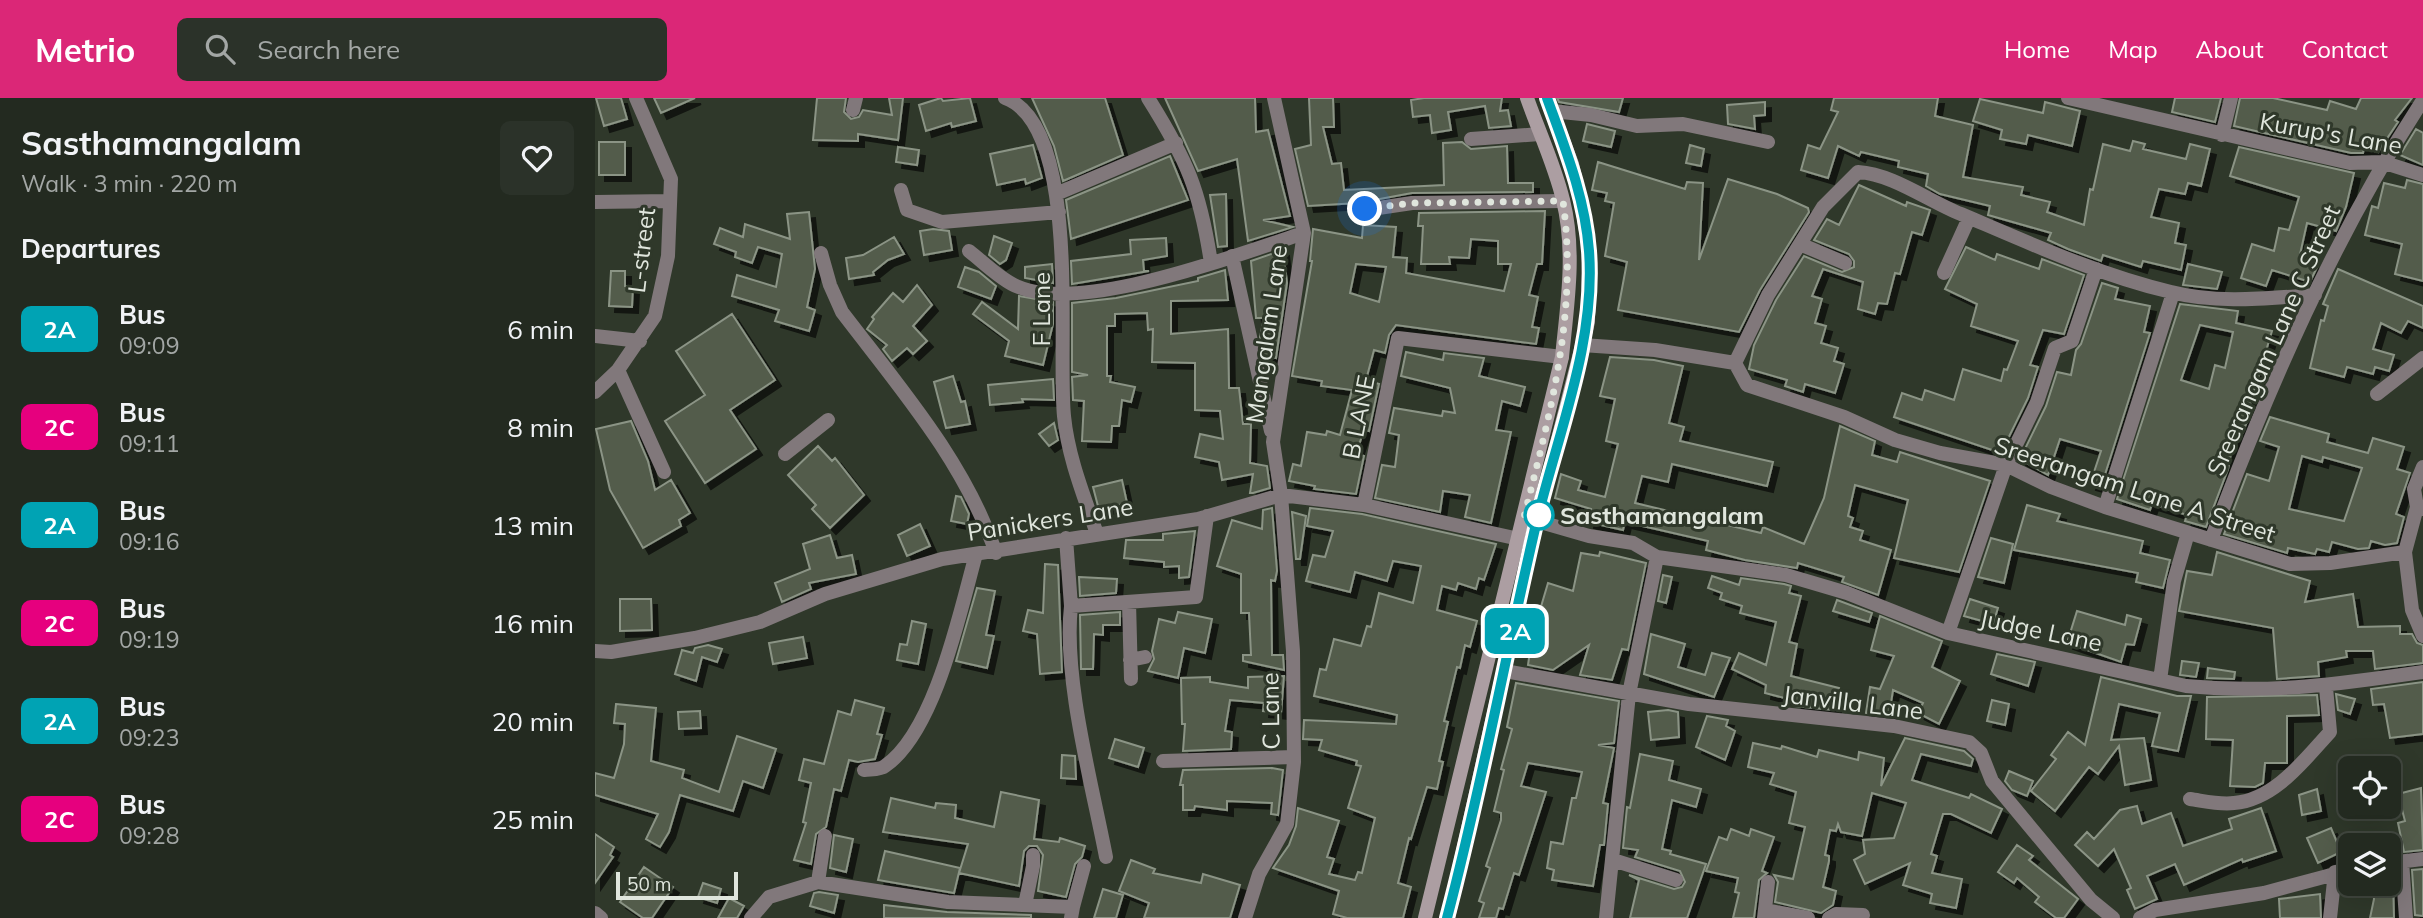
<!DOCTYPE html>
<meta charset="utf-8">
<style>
:root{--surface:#232a20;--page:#2b3229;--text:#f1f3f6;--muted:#a3a7a5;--line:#40463e;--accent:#db2777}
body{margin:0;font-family:Mulish,sans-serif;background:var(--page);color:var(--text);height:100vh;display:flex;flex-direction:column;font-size:26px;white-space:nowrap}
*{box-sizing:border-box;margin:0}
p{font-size:23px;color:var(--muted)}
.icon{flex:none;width:38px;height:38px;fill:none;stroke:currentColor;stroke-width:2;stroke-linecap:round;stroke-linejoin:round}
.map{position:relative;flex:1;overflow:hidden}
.sheet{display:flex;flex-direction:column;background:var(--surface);width:595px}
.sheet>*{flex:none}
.badge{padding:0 14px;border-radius:10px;font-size:24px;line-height:46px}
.buttons{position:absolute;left:1743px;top:658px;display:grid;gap:14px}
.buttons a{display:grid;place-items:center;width:63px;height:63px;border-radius:10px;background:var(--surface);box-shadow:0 7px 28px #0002,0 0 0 2px var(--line);font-size:35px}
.scale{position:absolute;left:21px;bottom:18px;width:122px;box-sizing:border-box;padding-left:7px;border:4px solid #e0e6dd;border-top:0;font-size:19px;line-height:24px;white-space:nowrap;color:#e0e6dd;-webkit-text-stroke:5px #2f382a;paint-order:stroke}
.you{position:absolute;width:35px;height:35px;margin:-18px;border:5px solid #fff;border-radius:50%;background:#1a73e8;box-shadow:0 0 0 10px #1a73e833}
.map>.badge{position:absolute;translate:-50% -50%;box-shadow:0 0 0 4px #fff}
h2{padding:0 21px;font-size:26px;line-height:63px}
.round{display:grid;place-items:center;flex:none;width:74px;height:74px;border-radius:10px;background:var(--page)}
.summary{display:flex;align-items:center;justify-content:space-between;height:119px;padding:0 21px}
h1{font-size:33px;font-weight:700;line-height:52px}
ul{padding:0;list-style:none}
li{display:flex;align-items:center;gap:21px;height:98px;padding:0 21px}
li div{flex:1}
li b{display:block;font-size:26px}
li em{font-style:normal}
li .badge{min-width:77px;font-weight:700;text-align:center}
header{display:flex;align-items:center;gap:42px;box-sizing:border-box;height:98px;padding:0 35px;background:var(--accent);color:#fff}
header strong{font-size:33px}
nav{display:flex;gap:38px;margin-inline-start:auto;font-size:24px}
.search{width:490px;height:63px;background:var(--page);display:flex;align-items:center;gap:18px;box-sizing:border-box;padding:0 24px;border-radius:10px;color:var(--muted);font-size:26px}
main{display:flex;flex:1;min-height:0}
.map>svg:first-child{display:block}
</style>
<header>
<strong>Metrio</strong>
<div class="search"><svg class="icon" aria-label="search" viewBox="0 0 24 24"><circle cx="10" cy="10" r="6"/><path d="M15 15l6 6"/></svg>Search here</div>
<nav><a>Home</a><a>Map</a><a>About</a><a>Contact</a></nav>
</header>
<main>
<section class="sheet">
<div class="summary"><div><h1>Sasthamangalam</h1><p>Walk · 3 min · 220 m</p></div><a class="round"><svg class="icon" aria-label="heart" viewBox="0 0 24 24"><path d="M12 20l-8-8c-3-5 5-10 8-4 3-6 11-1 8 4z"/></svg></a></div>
<h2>Departures</h2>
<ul>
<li><span class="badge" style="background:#00a3b4;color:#fff">2A</span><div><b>Bus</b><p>09:09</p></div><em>6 min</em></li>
<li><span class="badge" style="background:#e6007e;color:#fff">2C</span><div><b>Bus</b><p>09:11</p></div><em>8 min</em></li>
<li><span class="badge" style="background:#00a3b4;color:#fff">2A</span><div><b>Bus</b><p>09:16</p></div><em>13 min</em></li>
<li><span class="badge" style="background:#e6007e;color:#fff">2C</span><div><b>Bus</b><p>09:19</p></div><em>16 min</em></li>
<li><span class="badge" style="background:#00a3b4;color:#fff">2A</span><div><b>Bus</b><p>09:23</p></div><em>20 min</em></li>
<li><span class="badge" style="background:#e6007e;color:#fff">2C</span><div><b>Bus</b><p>09:28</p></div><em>25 min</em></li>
</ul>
</section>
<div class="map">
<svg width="1828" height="820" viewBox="0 0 1828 820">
<defs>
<filter id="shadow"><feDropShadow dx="6" dy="6" stdDeviation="0" flood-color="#0009"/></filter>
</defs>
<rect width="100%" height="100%" fill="#2f382a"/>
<path fill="#525b4c" stroke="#8b9485" stroke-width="2" fill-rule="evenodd" filter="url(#shadow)" d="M1 0H26L32 21 9 28Z
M59 0H100L66 15Z
M222 0H251L249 14 256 21 264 19 268 12 297 17 294 0H308L303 42 263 36V43L218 42Z
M346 0 348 3 375 0 381 23 357 29 356 25 331 33 324 7Z
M437 0H510L528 57 468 83 459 48Z
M570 0H660L661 34 673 32 695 118 668 122 698 129 653 143 642 61 603 73Z
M714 0H738L739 29H728L737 66 746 65 749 92 849 87 848 45 867 44 876 51 912 48 913 85H938V94L817 95 763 105 713 108 700 51 716 47Z
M829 0H907L905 13 913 12 916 28 894 30 890 8 853 14 856 32 837 35 835 17 818 19 816 2Z
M962 0H1028L1024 14 964 4Z
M1239 0H1343L1340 18 1378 27 1368 79 1428 89 1426 97 1455 104 1452 114 1489 127 1495 91 1498 92 1508 46 1535 53 1538 43 1550 46 1548 51 1591 61 1595 46 1615 51 1606 88 1593 85 1590 96 1564 91 1556 119 1584 125 1580 145 1591 147 1586 172 1548 163 1546 169 1508 157 1506 163 1473 151 1453 142 1456 135 1393 117 1395 108 1345 96 1331 88 1333 76 1303 69 1304 63 1266 54 1264 58 1243 48 1233 80 1206 72 1213 47 1225 51 1243 14 1236 12Z
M1580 0H1626L1620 24 1577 14Z
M1645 0H1678L1732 12 1735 3 1761 11 1766 0H1817L1800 22 1803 24 1783 54 1769 50 1768 55H1756L1639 28Z
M1385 1 1448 15 1450 4 1485 13 1477 48 1433 37 1431 46 1405 41 1407 32 1378 23Z
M1170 4V17L1159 18 1160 31 1133 26 1132 7Z
M992 26 1020 33 1016 49 988 43Z
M1821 31 1828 35V67L1805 57Z
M4 44H30V77H4Z
M438 47 447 80 431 86 430 81 402 87 395 56Z
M1095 47 1109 51 1106 68 1091 65Z
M303 49 324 52 322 67 301 64Z
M1644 49 1759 75 1751 109 1741 133 1712 125 1704 161 1723 167 1715 184 1677 172 1671 188 1646 180 1657 146 1679 153 1684 130 1694 132 1704 99 1635 78Z
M575 58 593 102 476 141 471 102Z
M1003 64 1090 91 1092 84 1108 85 1104 162 1133 81 1182 96 1213 110 1214 114 1165 192 1144 234 1023 212 1032 164 1010 158 1019 105 1010 103 1012 95 997 92Z
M1812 82 1828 86V183L1800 176 1807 146 1770 137 1777 108 1783 110 1789 85 1810 90Z
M1264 87 1311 108 1312 104 1335 112 1327 137 1317 134 1305 176 1300 175 1292 206 1283 205 1280 216 1263 211 1268 184 1228 171 1217 198 1227 201 1220 225 1231 228 1226 245 1243 250 1239 263 1249 266 1240 295 1210 286 1208 294 1190 288 1192 282 1154 271 1159 247 1181 202 1209 158 1247 174 1259 169V163L1254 156 1219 142 1232 121 1244 127Z
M631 96 632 148 623 149 615 97Z
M950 113 947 166H942L934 197 943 199 937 229 944 230 941 246 801 227 794 237 790 255 779 252 771 282 784 286 774 333 769 332 761 356 769 358 761 396 719 391 720 388 694 383 698 366 706 368 712 334 731 337 732 333 745 337 757 292 726 288 727 283 697 278 717 163H715L718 131 767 140 768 127 801 129 798 159 812 160 811 175 909 193 916 166H903V143L876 141 874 160 854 159 855 166H826L828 128H823L824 115ZM761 166 791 169 784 204 755 195Z
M214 114 220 171 212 209 220 212 214 233 180 223 184 212 137 198 142 177 181 189 187 156 163 149 157 165 140 159 141 154 119 146 125 130 148 139 150 126 195 141 192 116Z
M338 131 354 133 357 152 329 157 325 133Z
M399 138 417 145 411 162 405 166 394 157Z
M299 139 309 156 293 162 278 174 279 177 254 181 251 160 268 157Z
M571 140 572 158 548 162 549 173H554L477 186 476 163 536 156 535 142Z
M1371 149 1400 162 1402 156 1444 171 1447 161 1489 177 1469 236 1448 232 1435 267 1443 269 1433 300 1406 355 1299 319 1307 295 1327 302 1330 292 1359 302 1368 271 1406 283 1409 271 1412 272 1423 243 1376 228 1382 206 1350 191Z
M688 152 692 185 681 260 669 258 665 239 669 220H661L656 163Z
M457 166 458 185 430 180V169Z
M1593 166 1627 174 1622 191 1588 187Z
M370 169 384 174 401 188 396 201 363 189Z
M1743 171 1828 208V230L1813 223 1806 235 1786 225 1778 251 1799 257 1794 273 1780 269 1778 276 1752 269 1749 279 1715 270 1726 222 1729 223 1733 208 1728 206Z
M630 172 633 202 576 203V236L633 231 634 290H644L648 326H656L655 365 672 368 675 390 658 395H655L658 376 627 382 624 364 600 359 605 336 628 341 625 313 600 312V265L557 264 558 231 553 232 552 215 520 216V228H512V278H516L515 284 540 289 536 304 527 302 524 328H517L516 344 487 343 489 303 478 302 477 279 493 277 477 274V205L521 200 603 183V180Z
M16 173H30V188L38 189 37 209 14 208Z
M1507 185 1523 190 1520 201 1555 208 1549 234 1555 235 1506 389 1495 386 1506 353 1465 341 1453 377 1425 361 1451 308 1462 274 1476 277 1481 252 1486 246Z
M322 187 337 207 318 228 332 243 318 256 312 250 297 263 288 251 292 247 272 231 279 221 277 219 298 195 308 204Z
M424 198 458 204V226L448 267 410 258 414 243 378 216 387 204 423 231Z
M1585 206 1643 213 1641 225 1677 233 1653 313 1656 314 1646 338 1639 339 1633 371 1611 429 1590 423 1592 417 1557 406 1555 412 1522 401ZM1605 227 1638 234 1630 270 1620 267 1614 291 1586 282Z
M137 216 180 282 135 312 161 351 110 385 70 323 110 297 81 253Z
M811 254 848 262 849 255 889 260 884 278 930 289 925 308 907 303 901 332 916 334 896 425 870 419 875 397 848 393 845 414 780 400 787 367 800 369 804 337 794 335 799 310 847 318 848 313 860 315 855 290 806 278Z
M1015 259 1059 262 1088 268 1074 325 1089 329 1085 343 1178 364 1172 388 1077 366 1073 384 1047 378 1040 405 1166 435 1168 429 1209 446 1229 400 1245 328 1280 343 1277 357 1302 364 1305 354 1395 383 1364 474 1299 460 1313 402 1260 387 1253 418 1258 420 1255 429 1268 433 1265 442 1296 452 1283 497 1247 484 1249 479 1203 465 1202 470 1150 462 1111 452 1113 443 1030 424 1028 432 993 424 996 411 960 400 966 376 986 383 983 392 1010 399 1023 346 1011 343 1020 301 1005 298Z
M358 278 366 304 370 303 375 326 351 330 339 284Z
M458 281 459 302 427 301 428 304 395 307 393 287Z
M1675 319 1734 336 1732 344 1773 355 1778 340 1809 349 1802 371 1815 375 1801 416 1809 419 1802 445 1790 447 1776 443 1774 450 1763 451 1737 444 1734 454 1722 451 1720 456 1693 450 1692 455 1629 436 1652 376 1674 383 1684 349 1665 343ZM1707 358 1727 364 1728 359 1767 370 1749 423 1694 411Z
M36 323 53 363 60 392 76 382 95 415 84 422 86 428 48 450 15 392 1 331Z
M459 325 463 342 454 348 444 336Z
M223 348 237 363 240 360 269 397 235 430 217 411 221 407 193 377Z
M527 382 532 405 504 412 498 389Z
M361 398 366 399 374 416 372 426 356 423Z
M1432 407 1465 416 1462 423 1548 443 1545 455 1575 462 1568 490 1541 484 1543 475 1419 452Z
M677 410 682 473 680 483 676 482 677 557H688L689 572 648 563V557H656L654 515H646V476L622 468 637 422 667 431 668 412Z
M715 410 767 416 901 446 889 482 884 480 881 491 863 485 861 492 847 488 842 512 882 523 875 549 870 547 865 570 862 569 849 623 853 624 844 663 848 664 842 691 832 689 816 741 814 740 803 785 816 789 808 820H752L738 816 744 793 678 770 694 747 701 728 703 710 744 723 732 759 739 761 734 776 760 782 763 774 767 775 780 720 753 710 766 668 761 667 762 663 724 652 727 642 708 641 709 622 801 626 802 617 719 598 725 571 731 572 739 541 766 548 772 528 776 529 784 495 818 505 826 468 798 463 792 483 760 474 755 494 711 483 718 457 730 459 738 433 712 428Z
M697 414 711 418 705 461H701Z
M325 426 335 448 312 458 303 437Z
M600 433 594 479 584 480V468L569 469V464L529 460 531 442H568V436Z
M235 437 242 460 257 457 261 476 214 485 216 491 187 504 180 485 215 471 208 446Z
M1396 440 1418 446 1409 485 1383 479Z
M1005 454 1051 465 1033 552 1027 551 1017 582 985 577 994 547 958 572 933 567 937 539 953 485 978 493 986 455 1004 458Z
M1622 454 1715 483 1710 504 1758 496 1763 529 1805 528V536H1817L1822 545 1828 547V565L1780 571 1778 553H1751L1752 559 1723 564 1724 578 1682 581 1678 530 1584 513 1592 473 1617 477Z
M450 466 463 467 467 574 445 576 442 536 428 533 433 512 448 515Z
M1068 477 1077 479 1071 505 1063 503Z
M1117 478 1144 487 1146 480 1189 486 1196 488 1194 495 1206 498 1194 544 1202 546 1196 578 1244 590 1239 612 1200 608 1201 603 1170 595 1171 587 1137 571 1144 555 1171 567 1181 524 1145 515 1147 508 1125 501 1127 495 1113 490Z
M484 479 522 481 521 495 485 498Z
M382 490 400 493 391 537 399 538 392 570 361 563Z
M25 501H56L57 532 25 533Z
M1375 501 1403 510 1398 526 1369 518Z
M1242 502 1277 515 1274 524 1238 513Z
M1482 513 1530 527 1532 517 1546 521 1539 547 1531 546 1526 564 1472 545Z
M525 514V527H508V537L499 536 498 571H486L485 517Z
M583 514 617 521 610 555 589 550 583 580 553 573 559 561 557 553 564 521 580 525Z
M1285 518 1347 543 1337 569 1365 583 1344 626 1323 615 1328 605 1298 592 1294 618 1271 615 1275 589 1285 591 1299 558 1276 552Z
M317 523 331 526 323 566 302 562 305 546 312 547Z
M1056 536 1090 546 1083 569 1110 577 1117 555 1135 560 1119 599 1049 576Z
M208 539 212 560 178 566 174 545Z
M113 547 127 551 122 564 107 559 101 583 80 576 87 552 98 555 100 550Z
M1402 556 1440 564 1433 588 1396 576Z
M1587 563 1604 565 1601 579 1585 577Z
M1613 570 1640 574 1639 581 1612 580Z
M689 578 686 615 668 613 669 605 635 602 630 633 637 634 636 651 588 653 590 626H587L586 580 615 579V584L653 590V579Z
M1506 579 1582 598H1596L1583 653 1557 648 1565 615 1524 606 1516 642 1549 640 1556 682 1530 687 1524 648 1503 676 1494 669 1460 713 1436 693 1461 661 1456 657 1473 634 1490 647Z
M1828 584V636L1795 640 1789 606 1778 607 1776 591Z
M921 585 1024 603 1019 645 1003 647 1019 650 1008 705 1013 706 1009 747H1005L998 788 957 782 959 772 952 770 956 744 968 746 977 700H981L987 674 933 665 926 688 951 694 924 777 919 775 908 811 904 810 901 820H884L889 805 884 803 895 770 891 768 906 722V715L899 713 909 672 906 671 917 631 912 629Z
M1741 596 1760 601 1755 616 1743 612Z
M1722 597 1724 617 1692 618V665H1670L1668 685 1660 689 1635 688 1638 642 1611 641 1612 599Z
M260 602 289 610 282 636 287 637 280 661 263 664 254 662 246 693 239 691 231 729 221 736 216 766 199 762 211 725 208 724 216 685 204 682 209 661 229 666 243 613 256 617Z
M1397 602 1414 606 1410 627 1392 623Z
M21 606 61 610 56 663 89 672 87 680 124 694 142 638 181 651 168 690 148 683 138 713 85 697 74 734 65 749 51 741 63 716 0 697V675L19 680 29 646 30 626 19 625Z
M1073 612 1083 614 1084 639 1056 642 1053 614Z
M105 613 106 630 84 631 83 614Z
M1112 618 1133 622 1131 628 1140 633 1130 662 1101 649Z
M1310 640 1369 653 1378 661 1376 668 1326 656 1317 682 1374 700 1376 696 1407 711 1396 735 1356 716H1348L1336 756 1342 758 1337 775 1367 781 1361 810 1335 805 1337 796 1308 787 1315 765 1270 786 1259 762 1270 756 1268 742 1299 740 1311 705 1277 695 1267 738 1246 734 1243 726 1241 733 1235 732 1230 757 1234 758V763L1228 789 1241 793 1238 807 1226 815 1180 804 1183 784 1179 777 1198 781 1210 729 1194 725 1201 694 1175 686 1179 675 1153 669 1158 645 1186 651 1187 648 1222 659 1224 652 1263 662 1264 654 1289 660 1286 688Z
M520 641 549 650 543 669 514 660Z
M1045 656 1078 663 1074 682 1106 691 1101 709 1077 702 1067 751 1076 753 1075 756 1111 766 1092 820H1035L1044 782 1034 777 1079 791 1087 789 1090 784 1085 773 1040 759 1043 752 1028 750 1032 709 1035 710Z
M467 657 480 658 481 681 466 680Z
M677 670 688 672 683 717 676 716 677 705 632 703V712L600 708 599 712H588V687H585L588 672Z
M1414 673 1438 683 1432 698 1417 692 1410 683Z
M1826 690 1828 752 1809 754 1803 725 1810 723 1803 696Z
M1722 691 1726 713 1707 717 1704 697Z
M406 694 444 702 439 741 464 744 465 740 490 748 487 759 480 766 471 799 443 793 448 757 442 748H434L429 753 424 788 364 775 373 746 288 734 296 700 340 710 341 705 361 707 360 720 399 729Z
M1542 708 1547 726 1576 715 1588 748 1637 731 1634 721 1666 710 1681 753 1648 764 1647 761 1589 787 1580 766 1552 778 1562 801 1540 811 1532 792 1536 790 1519 751 1503 768 1480 747 1492 734 1499 741 1525 712Z
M1736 730 1746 754 1723 765 1712 740Z
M1136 731 1154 738 1156 731 1179 739 1167 773 1172 775 1164 782 1159 820H1138L1144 795 1140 794 1143 780 1111 773 1124 739 1132 742Z
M0 736 19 749 15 757 18 759 0 785Z
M239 737 258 741 251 774 235 770Z
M1422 747 1438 758 1434 762 1483 801 1469 820H1461L1440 804 1444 799 1422 780 1419 785 1403 774Z
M290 753 365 770 359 795 283 782Z
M536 762 560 771 558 775 606 785 608 776 645 787 635 820H549L554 805 524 793Z
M49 769 78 789 57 820H48L25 804Z
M1828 771V818L1820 817 1817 772Z
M1794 779H1798L1799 820H1775L1779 801 1778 786H1794Z
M108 785 126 791 122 805 103 799Z
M508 791 528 797 521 820H499Z
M224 794 243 797 239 815 215 808 219 795Z
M1725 796 1726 820H1685L1684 801Z
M134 800 149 808 142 820H123Z
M289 807 352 814 436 817V820H289Z"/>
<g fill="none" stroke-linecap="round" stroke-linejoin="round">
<path stroke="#81787b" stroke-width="14" d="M410 0C487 28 462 250 469 318 473 359 489 398 502 436
M553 0C592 62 605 92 616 165
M1473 0 1755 65 1787 64 1828 77
M258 12 261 0
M957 13 996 17 1042 28 1088 26 1173 44
M1627 37 1636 0
M876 41 945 36
M306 92 312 112 347 124 464 114
M461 96 581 45
M0 104 75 103
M770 112 817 105 968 103
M1207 147 1250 165
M374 153C388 164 402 178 417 186 479 220 643 156 709 135
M226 155 235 187 247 214C305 290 369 363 401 455
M637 158 676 333
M1349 175 1374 120
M1720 197C1674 200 1622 206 1576 194 1504 177 1434 145 1366 116 1333 103 1298 76 1263 74L1228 109 1173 197 1140 265 1152 287 1249 319 1300 342 1345 355 1411 367 1456 389 1510 409 1695 466 1735 465 1810 454 1822 409 1828 411
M0 238 45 243
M987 247 1060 252 1140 265
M23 272 69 374
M0 294 23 272 60 218 73 158 76 81 41 0
M1782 296 1828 260
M190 356 233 322
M769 407 803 240 967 259
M1510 409 1578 195
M1822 409 1819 391 1828 369
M942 423 994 438 1038 445 1062 459 1191 477 1252 495 1353 535 1591 588C1675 596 1746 586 1828 574
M471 440 476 508
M1616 442C1673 290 1739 138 1828 2
M1810 454 1817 512 1828 538
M534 504 536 581
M1353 535 1411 367 1442 304 1460 250 1477 243 1501 171
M0 553 16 554 100 540 165 524 230 496 347 461 603 421 686 397 769 407 924 441
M535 562 550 559
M910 573 1094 606 1299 628 1374 644 1386 655 1397 683 1496 802 1518 820
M1565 582 1579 483 1593 435
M568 663 699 659
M269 672C276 671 285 672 290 668 340 634 365 514 381 456
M1595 701C1609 703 1625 707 1639 705 1680 702 1710 661 1735 634L1731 589
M511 759C497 686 468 580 476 508L601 499 612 418
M1018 762 1081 782
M1807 763 1811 820
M1794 765 1828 761
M223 784 230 738
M430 807 438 768V757
M478 809 489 768
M1170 812 1213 820
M0 815 6 820
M156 820 174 799 223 784 353 804 478 809 476 820
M650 820 664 776 692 726 699 664 698 553 686 397 678 344 709 135 679 0
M1011 820 1034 596 1062 459
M1169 820 1173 784
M1234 820 1241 816 1268 817
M1545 820 1560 812 1669 795 1755 772
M1735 820 1740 774"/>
<path stroke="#ac9ea2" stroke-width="14" d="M830 820 967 259C972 208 981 154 968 102 960 68 944 34 932 0
M853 820 942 423 993 224 994 152 988 114 977 66 952 0"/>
</g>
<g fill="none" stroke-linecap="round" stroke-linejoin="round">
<g stroke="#fff" stroke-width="16">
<path id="line" d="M852 820C887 688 911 554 942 422 963 335 1001 244 994 153 990 99 970 50 952 0"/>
</g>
<use href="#line" stroke="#00a3b4" stroke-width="10"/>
<path stroke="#e0e6dd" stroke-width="7" stroke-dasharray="0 12.6" d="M770 111 817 105 968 103C983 214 956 312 929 419L944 417"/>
</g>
<circle fill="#fff" stroke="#00a3b4" stroke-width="3.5" cx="944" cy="417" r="14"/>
<g text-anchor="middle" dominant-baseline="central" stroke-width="6" stroke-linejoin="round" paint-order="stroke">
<g font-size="24" fill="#e0e6dd" stroke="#2f382a">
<text transform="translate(1736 35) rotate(10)">Kurup's Lane</text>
<text transform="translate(46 152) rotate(-83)">L-street</text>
<text transform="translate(446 211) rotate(-90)">F Lane</text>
<text transform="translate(671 236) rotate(-82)">Mangalam Lane</text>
<text transform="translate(1678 242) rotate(-66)">Sreerangam Lane C Street</text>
<text transform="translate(763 319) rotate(-79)">B LANE</text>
<text transform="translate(1540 391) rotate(18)">Sreerangam Lane A Street</text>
<text transform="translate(455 421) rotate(-9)">Panickers Lane</text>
<text transform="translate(1446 532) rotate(12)">Judge Lane</text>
<text transform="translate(1258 604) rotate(7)">Janvilla Lane</text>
<text transform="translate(675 613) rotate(-91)">C Lane</text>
</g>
<g font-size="24" font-weight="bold" fill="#e0e6dd" stroke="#2f382a" text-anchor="start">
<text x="965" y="417">Sasthamangalam</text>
</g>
</g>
</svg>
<div class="buttons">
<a><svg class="icon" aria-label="locate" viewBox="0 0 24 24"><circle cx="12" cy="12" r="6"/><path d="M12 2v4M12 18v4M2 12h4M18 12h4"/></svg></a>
<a><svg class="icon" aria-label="layers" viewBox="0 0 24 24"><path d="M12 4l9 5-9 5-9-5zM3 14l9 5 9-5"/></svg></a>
</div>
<div class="scale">50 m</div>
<div class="you" style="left:770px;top:111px"></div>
<b class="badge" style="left:920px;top:533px;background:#00a3b4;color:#fff">2A</b>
</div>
</main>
